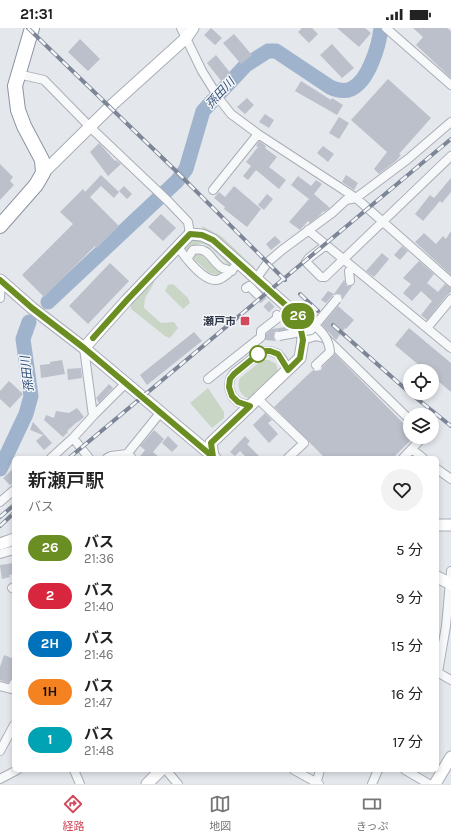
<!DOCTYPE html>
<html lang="ja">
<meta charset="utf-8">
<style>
:root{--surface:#fff;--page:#f2f2f2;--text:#222;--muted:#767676;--line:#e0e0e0;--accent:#d1495b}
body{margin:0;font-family:Karla,"Noto Sans JP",sans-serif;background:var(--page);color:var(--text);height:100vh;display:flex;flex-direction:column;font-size:15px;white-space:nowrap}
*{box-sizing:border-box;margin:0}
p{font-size:13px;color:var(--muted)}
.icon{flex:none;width:22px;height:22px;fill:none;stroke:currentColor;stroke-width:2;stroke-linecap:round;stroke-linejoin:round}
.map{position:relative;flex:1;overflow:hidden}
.details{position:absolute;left:12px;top:428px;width:427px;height:316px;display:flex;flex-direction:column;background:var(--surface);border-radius:6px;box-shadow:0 2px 6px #0003}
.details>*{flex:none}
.badge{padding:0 8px;border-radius:13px;font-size:14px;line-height:26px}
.controls{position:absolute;left:403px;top:336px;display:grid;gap:8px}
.controls a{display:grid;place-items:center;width:36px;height:36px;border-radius:50%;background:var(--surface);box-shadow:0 2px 6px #0003;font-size:20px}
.map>.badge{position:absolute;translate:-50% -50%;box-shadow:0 0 0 2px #fff}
.round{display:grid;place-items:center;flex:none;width:42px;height:42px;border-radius:21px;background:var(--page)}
.overview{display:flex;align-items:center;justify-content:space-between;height:68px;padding:0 16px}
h1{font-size:19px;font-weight:600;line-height:30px}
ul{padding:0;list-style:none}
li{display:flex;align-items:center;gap:12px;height:48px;padding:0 16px}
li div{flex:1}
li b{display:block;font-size:15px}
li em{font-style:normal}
li .badge{min-width:44px;font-weight:700;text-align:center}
.status{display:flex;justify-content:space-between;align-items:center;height:28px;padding:0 20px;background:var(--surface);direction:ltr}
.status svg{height:11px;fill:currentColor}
.menu{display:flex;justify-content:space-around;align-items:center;height:56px;border-top:1px solid var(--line);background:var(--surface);font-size:11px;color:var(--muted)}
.menu a{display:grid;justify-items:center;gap:2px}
.menu .selected{color:var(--accent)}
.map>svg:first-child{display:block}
</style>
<div class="status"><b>21:31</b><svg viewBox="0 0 49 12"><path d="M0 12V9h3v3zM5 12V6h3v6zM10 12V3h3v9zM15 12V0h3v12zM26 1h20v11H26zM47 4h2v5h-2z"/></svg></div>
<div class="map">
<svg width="451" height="756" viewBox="0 0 451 756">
<rect width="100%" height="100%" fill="#e4e7ec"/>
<path fill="#c9d6c5" d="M202 198 221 208 255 240 252 243 203 204Z
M199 209 209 213 232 235 230 239C223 232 209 214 199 216 194 217 190 222 184 221V218L187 213Z
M195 225 201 226 220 245 218 247 209 245 193 230V227Z
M154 250V255L145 270 144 280 161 295 174 294 178 300 170 310 165 308 131 281V275Z
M173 256 188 270 190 275 183 281 165 263 168 257Z
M262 332H269L276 336 278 343 277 347 250 371C240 368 236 359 240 350Z
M208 360 224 384V390L212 400 190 375Z"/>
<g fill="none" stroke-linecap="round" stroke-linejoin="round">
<path stroke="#9fb4cc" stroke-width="15" d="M48 274 177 153 186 141 203 83 246 37 268 23H276L330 59C336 62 344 64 351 61 369 53 379 17 381 0
M0 441 26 386 31 368 23 311 29 294"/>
</g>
<path fill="#bbc0ca" d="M211 0 222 10 215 17 204 7Z
M302 0H312L318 6 309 15 298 4Z
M337 0H365L371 5 359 19Z
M413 0H447L451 3V50L416 17 423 9Z
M234 6 252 27 241 36 223 15Z
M80 11 100 31 88 43 68 24Z
M332 16 354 40 342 50 320 27Z
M216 27 232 47 222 54 207 35Z
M388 51 431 90 399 126 401 127 397 132 379 146 374 141 387 124 351 92Z
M301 53 331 72 332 70 343 77 337 87 295 63Z
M247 70 254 77 245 86 237 79Z
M265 86 274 92 269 100 259 94Z
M339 89 349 95 339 111 329 105Z
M259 113 266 118 265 120 277 129 269 139 286 152 279 161 256 142 248 152 243 148 251 138 246 134 258 119 256 118Z
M99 115 115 133 116 132 121 136 108 148 90 124Z
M323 118 334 126 328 134 317 125Z
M0 136 13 149 10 153 14 157 0 172Z
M101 147 119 164 114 170 101 158 90 169 119 198 97 220 95 218 44 269 22 247 73 196 60 184 83 161 85 164Z
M346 147 358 155 354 162 342 154Z
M298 148 311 158 316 152 322 156 314 166 330 180 324 184 323 183 320 187 310 195 308 193 300 202 289 194 309 171 291 157Z
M451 150V164L442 175 440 173 423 193 415 186 430 167 434 170Z
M124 158 132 166 127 171 119 163Z
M234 158 261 181 247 199 224 181 225 179 214 170 219 164 225 169Z
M267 166 273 171 264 182 258 177Z
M161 186 176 200 163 213 148 199Z
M451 203V247L415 214 424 205 436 216 443 208 446 211Z
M275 208 281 214 271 222 266 216Z
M402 218 408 223 400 232 394 227Z
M382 225 389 231 374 249 366 243Z
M419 233 434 246 427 255 438 264 445 256 451 259V264L447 267 427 292 421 287 432 273 421 263 412 273 403 265 411 256 403 250Z
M110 235 129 253 88 296 69 278Z
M344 252 347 258H352L342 272 341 267 338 266 333 267 326 275 321 272 328 263 334 266Z
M338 278 354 292 346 301 345 300 336 312 322 297Z
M293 298 294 300 275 304 274 309 276 313 265 312 266 306 272 301Z
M409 300 451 335V364L432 348V343H426L395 317Z
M194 304 202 313 147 357 140 347Z
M335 326 410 402V413L393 430H325L274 379 313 342 316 343 321 342 322 339Z
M62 332 65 346 41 350 40 337 50 336V334Z
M81 340 82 350 68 352 67 341Z
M9 353 23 366 10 380 0 371V363Z
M109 356 113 360 99 375 96 370Z
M77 380 84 389 78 394H77L67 403 68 404 63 409 44 392 46 387 54 390 56 383 69 385Z
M265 385 272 392 268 395 278 406 269 415 253 397Z
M33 394 52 415 44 422 36 413 43 407 30 402Z
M154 402 164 411 153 424 160 430H139L145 422 140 418Z
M168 408 178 418 172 424 162 415Z
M245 408 250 413 247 416 261 430H247L240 423 235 428 230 424Z
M14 440V453L10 457 3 450Z
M14 535V546L9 547 10 549 2 551 0 537Z
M4 627 14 631V649L11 651 8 655 0 652V639Z"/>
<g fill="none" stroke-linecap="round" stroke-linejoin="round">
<path stroke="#bfc3cb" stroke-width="8" stroke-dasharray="8 4" stroke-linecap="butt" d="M258 267 277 287"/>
<g stroke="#a9aeb7" stroke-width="10">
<path id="street" d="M181 0 202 43 220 72 231 86 258 106 356 170 451 254
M386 0 451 57
M18 46 44 52 90 99 169 174 188 194 190 206
M213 162 258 106
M308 202 451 320
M326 217 309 230 306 234 321 249H325L451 128
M178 219C185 229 206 258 220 251 227 248 233 241 238 235
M187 231 193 222C210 219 210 232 222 240 225 241 229 242 232 243
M256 251 268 234 282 222 332 185 346 172 356 170 408 131 451 94
M350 253 349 243 352 239
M246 260 249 258 258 267
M0 270 1 253
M427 300 451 271
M303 312 316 308 327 311 410 392
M84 320 93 388
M208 351 261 309V303L279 289 277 287
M258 371 304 415 288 430
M250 378 238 374 232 368 229 359 230 351 234 345 262 323H270L278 326 283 332 288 342
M73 410 89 430
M412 421 423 430
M127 426 160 385
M51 430 73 410 93 388 125 356
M107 430 111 428 127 426 131 429
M403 430 423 409
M437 441 451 451
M0 474 14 462
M0 526 14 522
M12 560 14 559
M437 644 451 652
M437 646 438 644 446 598 451 543
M0 658 11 661 14 655
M0 723 14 697
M74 742 80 756
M166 742 178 756
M294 742 319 756
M405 742 429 756
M0 751 17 742
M316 756 320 742
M372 756 378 742"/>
</g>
<g stroke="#a9aeb7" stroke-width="13">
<path id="secondary" d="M43 145 113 76 186 10 193 0
M0 252 32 280 84 320 215 430
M84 320 127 272 190 206 202 207 213 212 298 288 300 297
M213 429 211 415 300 330 303 312 302 307
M437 497H451
M0 516 14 511
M437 549 451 556
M147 756 161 742
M435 756 451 729"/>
</g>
<g stroke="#8b94a3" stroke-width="16">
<path id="highway" d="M0 198 36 157 43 145 42 132 24 98 18 82 15 58 32 0"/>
</g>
<use href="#street" stroke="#f7f8fa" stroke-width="8"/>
<use href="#secondary" stroke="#fff" stroke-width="11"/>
<use href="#highway" stroke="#fff" stroke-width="14"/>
<g stroke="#7d8696" stroke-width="4">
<path id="rail" d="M28 0 175 142 285 252
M300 266 318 283
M333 297 410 365
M410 365 451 398
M69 430 451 111
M0 489 14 477
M0 498 14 485"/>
</g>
<use href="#rail" stroke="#f4f6f9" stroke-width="2.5" stroke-dasharray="8" stroke-linecap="butt"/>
<g stroke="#a9aeb7" stroke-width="10" stroke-linecap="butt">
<path id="street-bridge" d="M310 294C321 302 329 310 330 324L316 337 317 338
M279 308 311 302 337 271"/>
</g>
<use href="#street-bridge" stroke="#f7f8fa" stroke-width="8"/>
</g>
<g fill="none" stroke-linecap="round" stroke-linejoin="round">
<g stroke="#fff" stroke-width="9">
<path id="line" d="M0 252 32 280 84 320 213 429 211 415 250 378 238 374 232 368 229 359 230 351 234 346 262 323H270L278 326 288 342 300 330 303 312 298 288 213 212 202 207 190 206 127 272 93 310"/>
</g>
<use href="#line" stroke="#6b8e23" stroke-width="6"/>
</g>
<rect fill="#d1495b" stroke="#f4f6f9" stroke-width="1.5" x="240" y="288" width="10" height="10" rx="2"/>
<circle fill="#fff" stroke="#6b8e23" stroke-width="2" cx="258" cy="326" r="8"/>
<g text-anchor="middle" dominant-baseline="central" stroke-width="3" stroke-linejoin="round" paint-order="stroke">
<g font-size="11" font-weight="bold" fill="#2b3445" stroke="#f4f6f9" text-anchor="end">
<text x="236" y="293">瀬戸市</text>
</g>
<g font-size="12" font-style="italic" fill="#34527a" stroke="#f4f6f9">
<text transform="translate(220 65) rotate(-47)">孫田川</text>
<text transform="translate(27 346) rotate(-97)">孫田川</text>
</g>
</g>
</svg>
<div class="controls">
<a><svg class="icon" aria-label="locate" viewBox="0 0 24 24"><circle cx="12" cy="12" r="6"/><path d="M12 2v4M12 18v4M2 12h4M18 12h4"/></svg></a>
<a><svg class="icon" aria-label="layers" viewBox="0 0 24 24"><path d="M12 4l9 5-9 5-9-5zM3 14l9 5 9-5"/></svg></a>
</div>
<b class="badge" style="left:298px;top:288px;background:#6b8e23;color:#fff">26</b>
<section class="details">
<div class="overview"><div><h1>新瀬戸駅</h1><p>バス</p></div><a class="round"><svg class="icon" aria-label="heart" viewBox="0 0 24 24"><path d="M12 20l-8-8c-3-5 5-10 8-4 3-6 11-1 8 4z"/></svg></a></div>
<ul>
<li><span class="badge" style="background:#6b8e23;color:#fff">26</span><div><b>バス</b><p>21:36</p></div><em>5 分</em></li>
<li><span class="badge" style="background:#d7263d;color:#fff">2</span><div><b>バス</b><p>21:40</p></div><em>9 分</em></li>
<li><span class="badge" style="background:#0072bc;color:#fff">2H</span><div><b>バス</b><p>21:46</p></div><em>15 分</em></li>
<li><span class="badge" style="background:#f58220;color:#111">1H</span><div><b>バス</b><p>21:47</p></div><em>16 分</em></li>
<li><span class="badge" style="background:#00a3b4;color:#fff">1</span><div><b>バス</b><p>21:48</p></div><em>17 分</em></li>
</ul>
</section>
</div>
<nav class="menu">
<a class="selected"><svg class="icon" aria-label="directions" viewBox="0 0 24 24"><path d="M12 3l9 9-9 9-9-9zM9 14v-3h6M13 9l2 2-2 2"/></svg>経路</a>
<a><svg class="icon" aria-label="map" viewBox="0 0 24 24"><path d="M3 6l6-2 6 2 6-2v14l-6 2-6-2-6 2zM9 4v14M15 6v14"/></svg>地図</a>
<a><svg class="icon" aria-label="tickets" viewBox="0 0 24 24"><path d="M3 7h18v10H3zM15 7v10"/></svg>きっぷ</a>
</nav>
